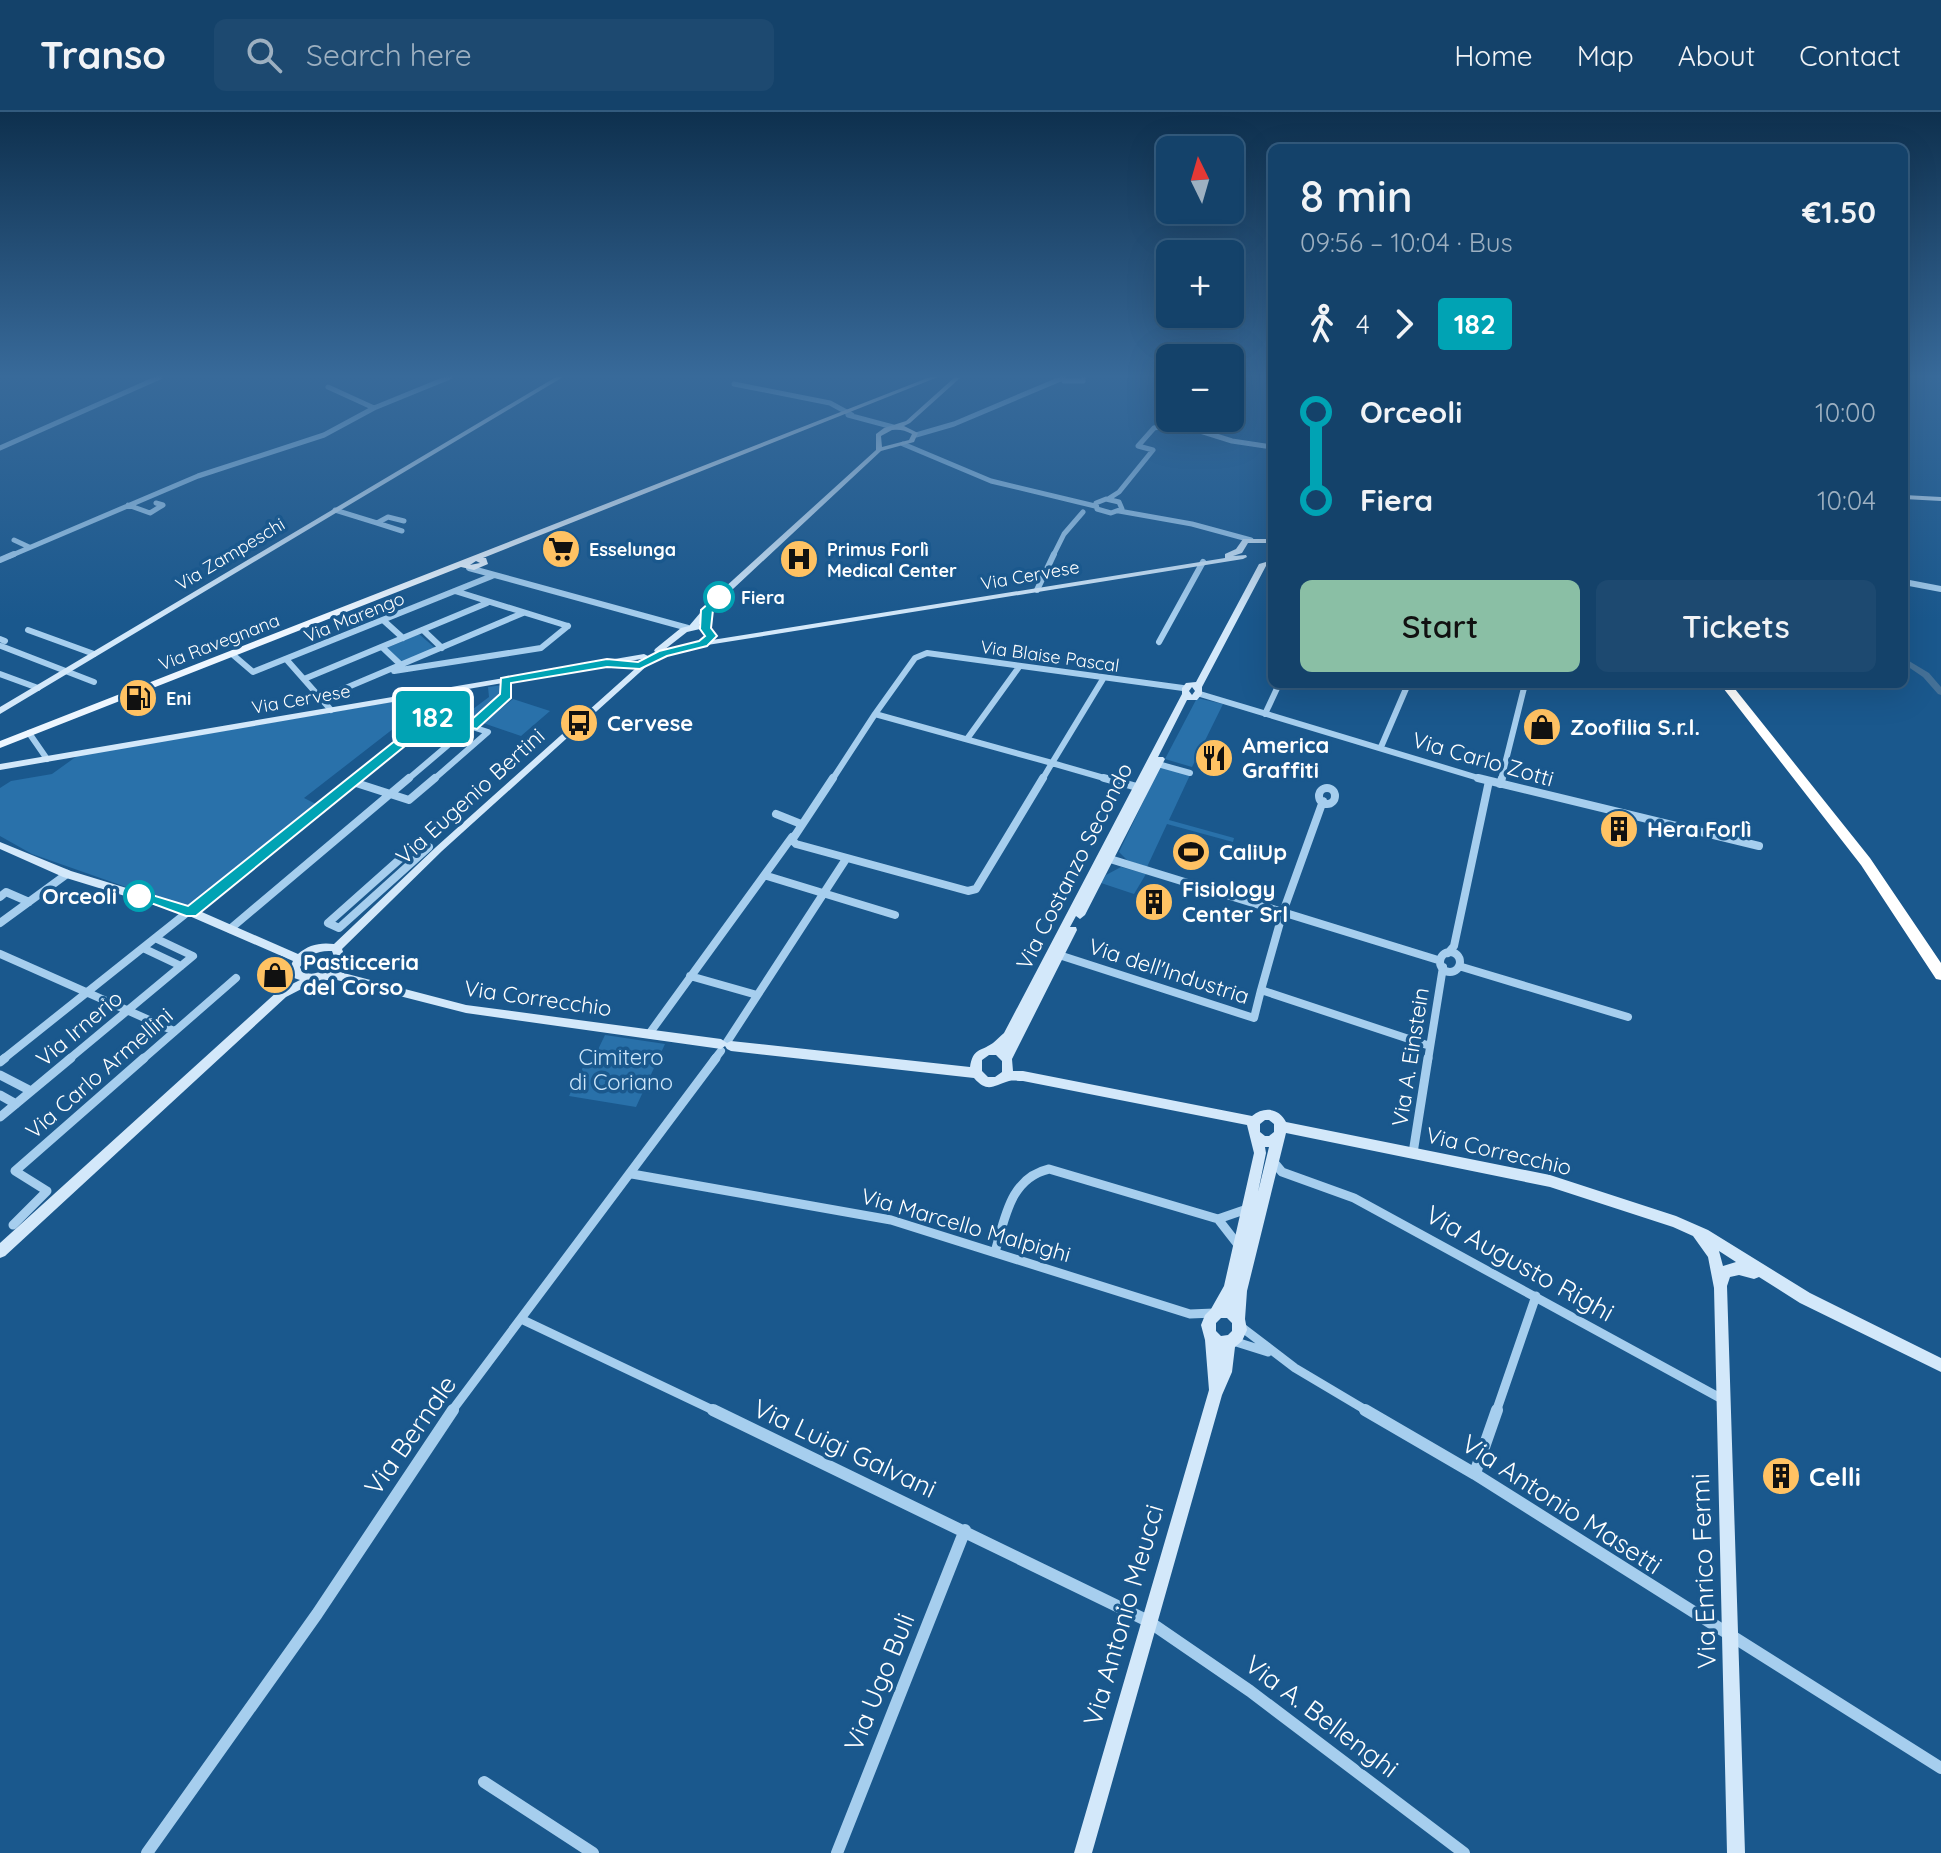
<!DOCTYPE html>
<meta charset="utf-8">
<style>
:root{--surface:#14426a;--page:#1d4970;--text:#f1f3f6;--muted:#9db0c1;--line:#335b7e;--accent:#8abfa5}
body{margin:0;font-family:Quicksand,sans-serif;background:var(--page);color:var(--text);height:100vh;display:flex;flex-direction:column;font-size:30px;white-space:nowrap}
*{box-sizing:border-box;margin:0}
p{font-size:26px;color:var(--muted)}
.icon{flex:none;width:44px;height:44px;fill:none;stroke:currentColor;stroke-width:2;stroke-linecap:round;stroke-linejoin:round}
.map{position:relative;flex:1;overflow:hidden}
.drawer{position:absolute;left:1268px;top:32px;width:640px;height:544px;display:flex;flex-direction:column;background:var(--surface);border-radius:12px;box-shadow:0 8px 32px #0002,0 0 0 2px var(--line)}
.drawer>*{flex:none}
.badge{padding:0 16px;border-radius:6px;font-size:28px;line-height:52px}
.needle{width:52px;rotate:355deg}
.fabs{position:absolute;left:1156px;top:24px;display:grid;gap:16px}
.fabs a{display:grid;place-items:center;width:88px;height:88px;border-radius:12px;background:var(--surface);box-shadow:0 8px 32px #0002,0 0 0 2px var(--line);font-size:40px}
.map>.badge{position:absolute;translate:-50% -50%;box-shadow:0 0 0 4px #fff}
.legs{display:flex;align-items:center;gap:12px;height:88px;padding:0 32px;font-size:26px}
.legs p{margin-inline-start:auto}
.head{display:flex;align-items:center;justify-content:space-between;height:136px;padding:0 32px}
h1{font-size:44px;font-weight:600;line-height:60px}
.button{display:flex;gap:16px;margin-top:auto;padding:16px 32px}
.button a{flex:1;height:92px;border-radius:12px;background:var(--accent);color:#111;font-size:32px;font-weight:600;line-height:92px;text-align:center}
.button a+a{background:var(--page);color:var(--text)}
ul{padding:0 32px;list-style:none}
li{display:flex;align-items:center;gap:28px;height:88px;font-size:30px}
li i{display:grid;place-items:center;width:12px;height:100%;margin:0 10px;background:currentColor}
li i::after{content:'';width:20px;height:20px;margin:-10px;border:6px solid;border-radius:50%;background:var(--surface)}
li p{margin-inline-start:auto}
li:first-child i{background:linear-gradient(#0000 50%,currentColor 0)}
li:last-child i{background:linear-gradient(currentColor 50%,#0000 0)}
header{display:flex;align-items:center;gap:48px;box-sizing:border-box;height:112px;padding:0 40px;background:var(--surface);border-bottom:2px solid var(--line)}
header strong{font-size:38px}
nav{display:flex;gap:44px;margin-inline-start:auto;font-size:28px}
.search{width:560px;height:72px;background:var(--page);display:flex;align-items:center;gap:20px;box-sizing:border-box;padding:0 28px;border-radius:12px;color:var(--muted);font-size:30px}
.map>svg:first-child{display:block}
</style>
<header>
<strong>Transo</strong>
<div class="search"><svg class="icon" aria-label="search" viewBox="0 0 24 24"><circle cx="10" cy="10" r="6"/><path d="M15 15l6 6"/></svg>Search here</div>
<nav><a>Home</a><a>Map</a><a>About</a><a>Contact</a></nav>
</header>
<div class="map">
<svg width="1941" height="1741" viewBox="0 0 1941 1741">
<rect width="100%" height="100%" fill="#1a588d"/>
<path fill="#2971aa" d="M419 522 435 536 399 551 387 536Z
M503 573V584L473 609 447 601 454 596 473 597 489 585 488 575Z
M438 582 304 686 316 692 186 796 32 742 0 724V676L11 669 52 662 77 644Z
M1197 586 1223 592 1192 655 1165 647Z
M513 587 550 599 521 624 483 611Z
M1160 655 1190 663 1169 708 1234 726 1233 730 1167 712 1147 755 1127 748 1119 740Z
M1121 755 1146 762 1134 782 1101 771 1106 763Z
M605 923 665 932 636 995 569 984 586 949 592 950Z"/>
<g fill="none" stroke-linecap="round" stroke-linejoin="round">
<path fill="#457197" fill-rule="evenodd" d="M1904 546 1929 561 1941 575V583L1938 582 1923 565 1904 552Z"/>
<path stroke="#a6ceee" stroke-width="5" d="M1064 265V269H1083V265
M734 272 830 291 852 303
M328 275 374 296
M1170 288 1157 295 1162 307 1232 329 1272 335
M848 303 893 315
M916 323 954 312 1063 266
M903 332 991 369 1095 394
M0 336 160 265
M1106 387 1119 390 1122 397 1111 401 1097 397 1096 391Z
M1108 387 1119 380 1153 338 1138 334 1154 316 1169 313
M128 393 150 401 163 393 156 391
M335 398 377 411
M1119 399 1192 412 1251 428
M402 419 377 411 388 405 404 409
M14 428 29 435
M10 444 198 364 324 323 374 296 450 265
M1053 444 1064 422 1083 400"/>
<path stroke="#a6ceee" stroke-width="6" d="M0 448 14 442
M469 456 688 516
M1904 470 1941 477
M1037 478 1054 442
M455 479 568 514
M383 508 403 526
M28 518 94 542
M423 518 442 536
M0 527 5 529
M1159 530 1203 450
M1 534 94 570
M382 535 401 553
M232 542 253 560 492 464
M286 547 331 598
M394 559 541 536 568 514
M0 562 38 576
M304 567 487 491
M1200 582 1485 668
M322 586 523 501
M875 602 915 546 927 541 1183 576
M1265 602 1279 572
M29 621 47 647
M967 627 1019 555
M1381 635 1408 572
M1052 651 1111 668
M1052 651 1103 567
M1158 652 1190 661
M353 668 445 594
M407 668 507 583 505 569
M433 668 488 620 435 603
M832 668 875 602 1052 651
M1042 668 1052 651
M1501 668 1525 572"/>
<path stroke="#a6ceee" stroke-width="8" d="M833 666 792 728 796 732 968 779 976 777 1043 666
M1104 666 1137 675
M1478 666 1759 734
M353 670 409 688 435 666
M1500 672 1502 666
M1319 684a8 8 0 1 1 16 0a8 8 0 1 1-16 0Z
M776 702 801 712
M418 731 429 735 339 816 328 811Z
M1110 747 1438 848
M767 764 895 803
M0 785 6 780 29 790
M0 811 67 762
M230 817 409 666
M145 837 181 854
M1440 850a10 10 0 1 1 20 0a10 10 0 1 1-20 0Z
M1448 841 1454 834 1489 669
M0 842 174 919
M1059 843 1254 906 1261 878 1430 934
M1462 855 1628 905
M690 864 757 883
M1261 878 1283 800 1323 689
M649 922 792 725
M727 930 846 747
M2 948 356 666
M68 948 193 844 157 827
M142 948 236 866
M714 948 721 939
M1428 948 1443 855"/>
<path stroke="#a6ceee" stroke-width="9" d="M0 950 5 946
M0 963 31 979
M0 983 16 992
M0 1005 71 946
M1413 1041 1428 946
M1272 1048 1282 1060 1354 1086 1722 1287
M632 1062 891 1108 1190 1202 1214 1201
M1218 1107 1247 1097
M13 1113 47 1079 15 1059 144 946
M995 1140C1005 1106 1010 1066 1049 1057L1218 1107 1239 1134
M521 1207 717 1300
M1240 1214 1295 1256 1369 1300
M1233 1229 1268 1240
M451 1300 716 946
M1496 1300 1536 1184"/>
<path stroke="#a6ceee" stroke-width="12" d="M713 1298 1148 1509 1250 1579 1464 1741
M1365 1298 1475 1362 1941 1656
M1475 1361 1497 1298
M484 1670 593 1741
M147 1741 317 1502 453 1298
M837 1741 965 1418"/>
<path fill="#d3e8fa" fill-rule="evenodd" d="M556 265H563L0 602V595Z
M955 265 960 266 910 311 904 314 918 321 914 330 881 339 718 491 710 499 709 517 715 524 712 528 1225 446V442L1236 437 1243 427H1272V431H1248L1242 441 1233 444 1246 443 1247 445 1243 447 701 534 666 543 649 552 442 739 342 837 346 848 336 859 466 893 721 927 727 931 731 929 970 955C973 936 980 940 993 931 997 928 1000 924 1004 921L1182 582V576L1186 571 1196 570 1259 452 1266 450 1267 452 1202 575V582L1197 588H1187L1158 645H1163L1165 647 1085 803 1080 807 1076 804 1070 815H1076L1077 818 1012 947 1013 959H1023L1252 1004C1264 994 1279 996 1286 1010L1550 1063 1676 1104 1708 1118 1810 1181 1941 1246V1260L1800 1191 1759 1165 1754 1167 1739 1163 1730 1165 1727 1174 1745 1741H1727L1714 1176 1708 1145 1693 1124 1673 1115 1550 1075 1286 1021 1247 1179 1245 1207 1247 1218 1242 1229 1235 1235 1232 1260 1222 1283 1092 1741H1074L1209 1278 1205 1228 1201 1213 1205 1203 1211 1197 1224 1174 1254 1041 1247 1013 1023 969C1018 969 1014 968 1009 969 994 973 988 982 974 966L731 939 727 937 725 934 721 937 466 901 333 867 313 871 286 885 5 1144 0 1146V1131L278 879 300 868 294 866 290 855 293 849 187 803 63 765 0 737V730L71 759 195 797 298 842C308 833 320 830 334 832L436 735 636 556V552L657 541 654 539 655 537 681 516 689 514 712 487 876 338V322L884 316 906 309ZM892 318C899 317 905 318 912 322L909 328 882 335 881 324ZM702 509 701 517 707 524 703 528 664 538 687 520 700 517 701 515 699 513ZM1192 575 1195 579 1192 583 1189 579ZM332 839 335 847C324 858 318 865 302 860L300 855C308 843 318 838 332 839ZM989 943H996L1002 949V960L995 965H988L982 959V948ZM1265 1008H1269L1274 1012V1020L1269 1024H1265L1260 1020V1012ZM1265 1035H1269L1258 1080 1266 1041ZM1719 1139 1736 1150 1723 1154ZM1221 1206H1227L1232 1211V1219L1228 1223 1221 1224 1216 1219V1211Z
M1904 383 1941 385V389L1904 387Z
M644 542 648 544 647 546 0 658V652Z"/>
<path fill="#edf6ff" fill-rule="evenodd" d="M930 265H938L483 446H486L488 452 474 458 461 455 0 636V629ZM476 449 480 451 470 453Z"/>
<path fill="#fff" fill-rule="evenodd" d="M1720 572H1731L1870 746 1941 851V868L1936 867 1861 753Z"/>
</g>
<linearGradient id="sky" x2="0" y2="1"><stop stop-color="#0e304e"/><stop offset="0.52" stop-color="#386a9a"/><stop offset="1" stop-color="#386a9a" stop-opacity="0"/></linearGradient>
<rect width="1941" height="508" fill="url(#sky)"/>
<path fill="#00a3b4" stroke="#fff" stroke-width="2" d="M719 482 724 485 713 498 711 516 717 524 707 534 667 544 640 557 607 555 511 571V586L477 617 437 608 196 804H186L132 784 139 779 188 794 431 600 470 609 500 582 501 566 607 547 638 550 659 539 699 529 705 524 700 517 701 498Z"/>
<defs>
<g id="supermarket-disc" transform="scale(2)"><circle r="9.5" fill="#ffc263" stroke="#1a588d"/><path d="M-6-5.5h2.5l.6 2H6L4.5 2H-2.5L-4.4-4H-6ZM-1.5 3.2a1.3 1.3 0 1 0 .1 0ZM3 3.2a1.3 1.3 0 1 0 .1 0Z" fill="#111"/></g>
<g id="hospital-disc" transform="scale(2)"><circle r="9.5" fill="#ffc263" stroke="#1a588d"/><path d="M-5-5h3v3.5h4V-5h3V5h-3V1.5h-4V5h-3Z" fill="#111"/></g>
<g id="fuel-disc" transform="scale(2)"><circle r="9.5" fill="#ffc263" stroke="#1a588d"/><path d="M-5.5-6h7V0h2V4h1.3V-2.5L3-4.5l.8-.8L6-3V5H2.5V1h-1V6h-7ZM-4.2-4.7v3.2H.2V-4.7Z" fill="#111"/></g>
<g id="bus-disc" transform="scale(2)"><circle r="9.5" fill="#ffc263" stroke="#1a588d"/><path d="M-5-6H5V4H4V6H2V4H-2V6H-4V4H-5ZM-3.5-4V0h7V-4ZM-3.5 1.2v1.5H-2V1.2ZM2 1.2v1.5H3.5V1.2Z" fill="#111"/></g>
<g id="shop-disc" transform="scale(2)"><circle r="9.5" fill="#ffc263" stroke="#1a588d"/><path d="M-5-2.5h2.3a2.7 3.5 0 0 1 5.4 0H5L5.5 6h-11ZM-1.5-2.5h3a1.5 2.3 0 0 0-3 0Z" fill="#111"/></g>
<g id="restaurant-disc" transform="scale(2)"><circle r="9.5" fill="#ffc263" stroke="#1a588d"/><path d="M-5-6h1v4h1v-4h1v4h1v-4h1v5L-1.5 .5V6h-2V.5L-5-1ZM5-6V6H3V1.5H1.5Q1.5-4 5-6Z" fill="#111"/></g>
<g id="building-disc" transform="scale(2)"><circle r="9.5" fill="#ffc263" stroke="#1a588d"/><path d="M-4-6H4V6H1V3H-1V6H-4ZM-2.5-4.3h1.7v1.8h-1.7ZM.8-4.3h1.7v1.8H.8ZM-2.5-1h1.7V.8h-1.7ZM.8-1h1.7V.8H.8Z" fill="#111"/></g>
<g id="stadium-disc" transform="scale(2)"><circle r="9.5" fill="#ffc263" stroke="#1a588d"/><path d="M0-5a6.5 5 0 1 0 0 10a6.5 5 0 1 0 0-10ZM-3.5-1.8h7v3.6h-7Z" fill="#111"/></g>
</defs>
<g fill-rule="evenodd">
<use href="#supermarket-disc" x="561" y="437"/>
<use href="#hospital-disc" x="799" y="447"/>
<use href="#fuel-disc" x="138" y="586"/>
<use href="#bus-disc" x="579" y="611"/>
<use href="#shop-disc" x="1542" y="615"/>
<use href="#restaurant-disc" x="1214" y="646"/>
<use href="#building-disc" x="1619" y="717"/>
<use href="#stadium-disc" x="1191" y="740"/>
<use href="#building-disc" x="1154" y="790"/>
<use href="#shop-disc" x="275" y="863"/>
<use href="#building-disc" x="1781" y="1364"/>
</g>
<g fill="#fff" stroke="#00a3b4" stroke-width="4">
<circle cx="719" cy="485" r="14"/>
<circle cx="139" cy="784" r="14"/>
</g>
<g text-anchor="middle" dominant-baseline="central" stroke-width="7" stroke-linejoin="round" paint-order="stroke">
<g font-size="18" font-weight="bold" fill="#fff" stroke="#1a588d" text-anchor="start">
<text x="589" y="437">Esselunga</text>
<text x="827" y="437">Primus Forlì<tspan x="827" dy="21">Medical Center</tspan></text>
<text x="166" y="586">Eni</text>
</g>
<g font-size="18" fill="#fff" stroke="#1a588d">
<text transform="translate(230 442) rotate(-31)">Via Zampeschi</text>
<text transform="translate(1030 463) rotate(-10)">Via Cervese</text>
<text transform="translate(354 505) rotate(-22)">Via Marengo</text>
<text transform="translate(219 530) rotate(-21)">Via Ravegnana</text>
<text transform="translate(1050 544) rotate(8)">Via Blaise Pascal</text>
<text transform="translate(301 587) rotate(-10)">Via Cervese</text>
</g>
<g font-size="18" font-weight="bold" fill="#fff" stroke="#1a588d" text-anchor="start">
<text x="741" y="485">Fiera</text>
</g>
<g font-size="22" font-weight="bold" fill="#fff" stroke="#1a588d" text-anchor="start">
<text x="607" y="611">Cervese</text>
<text x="1570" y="615">Zoofilia S.r.l.</text>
<text x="1242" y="633">America<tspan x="1242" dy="25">Graffiti</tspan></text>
<text x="1647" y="717">Hera Forlì</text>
<text x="1219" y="740">CaliUp</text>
<text x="1182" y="777">Fisiology<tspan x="1182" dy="25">Center Srl</tspan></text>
<text x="303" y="850">Pasticceria<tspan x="303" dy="25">del Corso</tspan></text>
</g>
<g font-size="22" fill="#fff" stroke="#1a588d">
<text transform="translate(1483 647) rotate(16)">Via Carlo Zotti</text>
<text transform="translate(470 684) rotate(-42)">Via Eugenio Bertini</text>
<text transform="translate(1074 754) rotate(-63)">Via Costanzo Secondo</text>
<text transform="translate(1169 859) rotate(18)">Via dell'Industria</text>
<text transform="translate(538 886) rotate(8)">Via Correcchio</text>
<text transform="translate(79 916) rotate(-40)">Via Irnerio</text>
<text transform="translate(1410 945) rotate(-81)">Via A. Einstein</text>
<text transform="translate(99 961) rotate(-41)">Via Carlo Armellini</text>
<text transform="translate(1499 1039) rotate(13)">Via Correcchio</text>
<text transform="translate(966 1113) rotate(16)">Via Marcello Malpighi</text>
</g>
<g font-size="22" font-weight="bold" fill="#fff" stroke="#1a588d" text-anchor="end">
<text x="117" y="784">Orceoli</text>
</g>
<g font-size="22" fill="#cce6fa" stroke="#1a588d">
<text x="621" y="945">Cimitero<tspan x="621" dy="25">di Coriano</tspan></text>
</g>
<g font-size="26" fill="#fff" stroke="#1a588d">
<text transform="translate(1520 1151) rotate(29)">Via Augusto Righi</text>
<text transform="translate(410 1323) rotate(-55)">Via Bernale</text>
<text transform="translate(845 1336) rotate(25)">Via Luigi Galvani</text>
<text transform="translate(1562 1392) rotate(33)">Via Antonio Masetti</text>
<text transform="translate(1703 1459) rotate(-92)">Via Enrico Fermi</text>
<text transform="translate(1123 1503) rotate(-74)">Via Antonio Meucci</text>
<text transform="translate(879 1570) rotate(-68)">Via Ugo Buli</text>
<text transform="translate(1322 1604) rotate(37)">Via A. Bellenghi</text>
</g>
<g font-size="26" font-weight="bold" fill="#fff" stroke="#1a588d" text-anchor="start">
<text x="1809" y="1364">Celli</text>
</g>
</g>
</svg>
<div class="fabs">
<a><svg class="needle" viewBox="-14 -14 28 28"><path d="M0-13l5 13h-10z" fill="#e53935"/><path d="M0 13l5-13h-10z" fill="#9db0c1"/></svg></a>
<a>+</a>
<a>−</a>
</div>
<b class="badge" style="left:433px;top:605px;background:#00a3b4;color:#fff">182</b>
<section class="drawer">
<div class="head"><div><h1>8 min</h1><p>09:56 – 10:04 · Bus</p></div><b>€1.50</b></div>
<div class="legs"><svg class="icon" aria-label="walk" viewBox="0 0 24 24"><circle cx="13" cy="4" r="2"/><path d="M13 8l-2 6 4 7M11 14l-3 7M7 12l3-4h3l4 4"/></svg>4<svg class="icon" aria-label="forward" viewBox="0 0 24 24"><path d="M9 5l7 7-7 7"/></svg><b class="badge" style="background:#00a3b4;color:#fff">182</b></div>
<ul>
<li><i style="color:#00a3b4"></i><b>Orceoli</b><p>10:00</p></li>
<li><i style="color:#00a3b4"></i><b>Fiera</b><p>10:04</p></li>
</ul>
<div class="button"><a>Start</a><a>Tickets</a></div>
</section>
</div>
